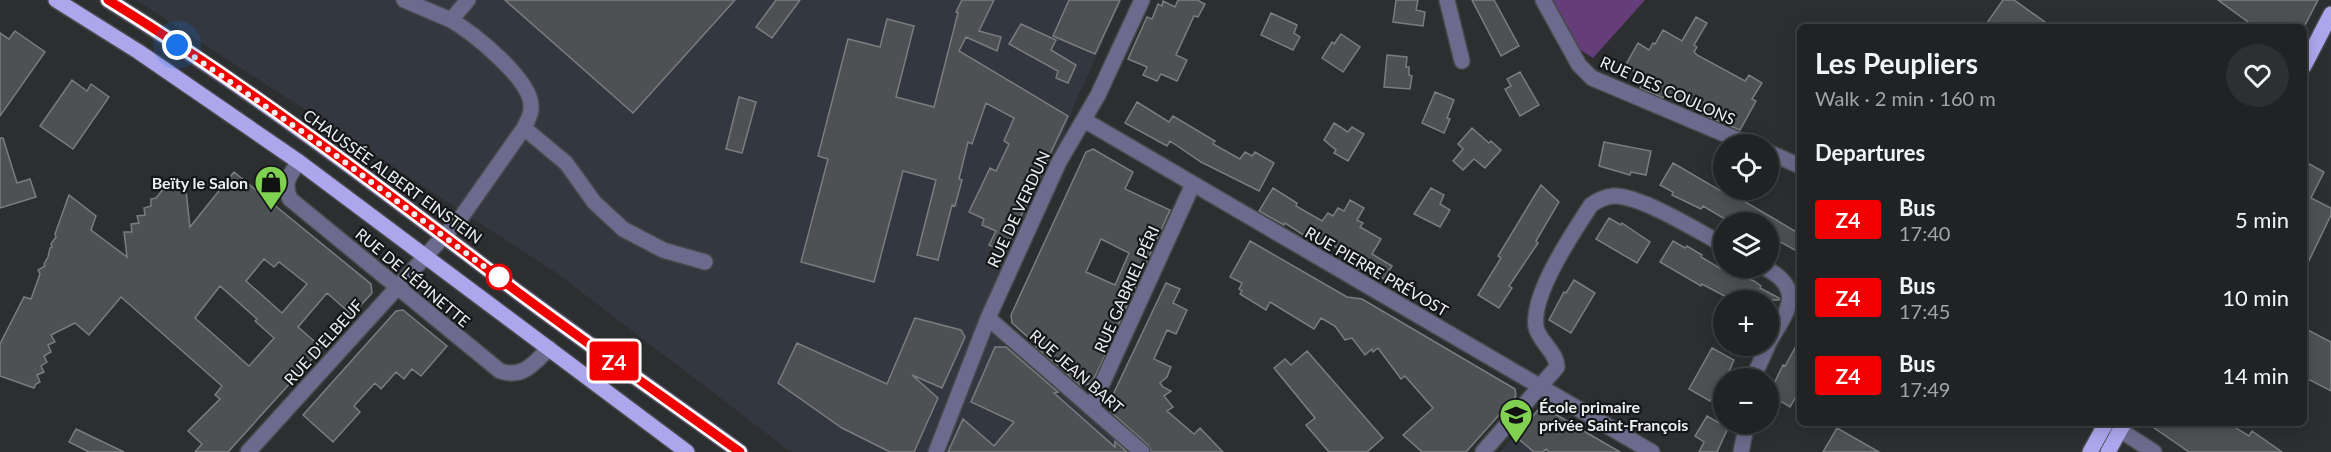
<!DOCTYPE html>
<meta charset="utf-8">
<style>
:root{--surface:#212224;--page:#2d2f31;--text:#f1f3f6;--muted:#a2a4a6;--line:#3e3f41}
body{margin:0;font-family:Lato,sans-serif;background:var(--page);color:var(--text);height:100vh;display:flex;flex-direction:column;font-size:22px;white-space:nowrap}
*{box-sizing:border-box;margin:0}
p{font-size:20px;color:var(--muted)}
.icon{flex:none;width:33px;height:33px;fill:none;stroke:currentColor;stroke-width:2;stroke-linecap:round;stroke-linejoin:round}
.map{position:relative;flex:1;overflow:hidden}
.side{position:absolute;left:1797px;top:24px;width:510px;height:402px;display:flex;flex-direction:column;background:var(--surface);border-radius:9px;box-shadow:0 3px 15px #0003,0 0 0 2px var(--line)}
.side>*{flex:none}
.badge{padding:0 12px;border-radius:4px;font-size:21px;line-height:39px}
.tools{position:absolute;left:1713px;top:134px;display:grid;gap:12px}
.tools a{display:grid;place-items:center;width:66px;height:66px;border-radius:50%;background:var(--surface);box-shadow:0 3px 15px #0003,0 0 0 2px var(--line);font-size:30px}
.you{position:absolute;width:30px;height:30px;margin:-15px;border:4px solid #fff;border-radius:50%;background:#1a73e8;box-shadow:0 0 0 9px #1a73e833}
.map>.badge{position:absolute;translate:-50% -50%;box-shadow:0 0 0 3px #fff}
h2{padding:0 18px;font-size:22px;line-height:54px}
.round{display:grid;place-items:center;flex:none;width:63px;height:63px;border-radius:32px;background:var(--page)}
.overview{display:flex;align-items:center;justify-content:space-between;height:102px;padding:0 18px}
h1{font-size:28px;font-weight:700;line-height:45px}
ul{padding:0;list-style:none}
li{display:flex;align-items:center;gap:18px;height:78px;padding:0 18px}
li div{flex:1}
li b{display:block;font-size:22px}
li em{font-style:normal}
li .badge{min-width:66px;font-weight:700;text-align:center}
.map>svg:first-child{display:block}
</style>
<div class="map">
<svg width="2331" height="452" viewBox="0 0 2331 452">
<rect width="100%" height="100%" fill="#2c2e30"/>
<path fill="#33373f" d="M136 0H1122L1076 101 991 331 1134 452H791L555 272Z
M1515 436 1534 452H1500Z"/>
<path fill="#643d79" d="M1550 0H1645L1593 58 1579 49Z"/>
<path fill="#4e5153" stroke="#7a7d7f" stroke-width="1.5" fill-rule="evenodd" d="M505 0H735L633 113Z
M776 0H800L772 38 756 27Z
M962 0H994L979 31 1001 37 997 51 966 37 959 51 1068 116 1004 252 989 245 996 231 982 225 984 219 969 212 990 168 996 171 1009 144 1004 141 1014 118 986 103 972 144 968 142 959 179 962 180 955 206 952 205 938 260 917 255 936 180 903 171 874 282 801 262 828 159 818 156 848 39 880 47 887 19 914 26 896 97 934 107 958 13 956 12Z
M1069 0H1120L1095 54 1053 36Z
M1178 0H1197L1205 4 1198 17 1194 16 1176 55 1187 60 1177 81 1161 74 1157 81 1143 75 1147 67 1128 59 1147 17 1152 19 1158 4 1162 6 1163 1 1175 7Z
M1396 0H1418L1416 10 1425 12 1423 26 1393 22Z
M1472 0H1494L1519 46 1501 56Z
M2003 0H2014L2052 27H1984Z
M2218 0H2318L2304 27H2255Z
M1271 13 1297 25 1294 33 1300 37 1293 50 1261 35Z
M1696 17 1707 23 1694 45 1697 47 1694 52 1697 55 1745 81 1749 75 1762 83 1752 99 1756 101 1740 130 1706 116 1666 93 1663 98 1640 88 1646 78 1625 66 1638 43 1649 50 1653 43 1655 44 1663 30 1682 41Z
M1021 24 1056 40 1051 50 1076 65 1068 83 1056 78 1058 71 1009 44Z
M15 31 45 52 0 116V33L9 39Z
M1341 34 1360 47 1343 72 1322 58 1332 42 1334 44Z
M1387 55 1407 57 1406 67H1409V75L1412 76 1410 89 1384 87Z
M1520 72 1539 105 1520 116 1505 89 1511 86 1507 79Z
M72 80 87 91 91 84 109 97 73 149 40 126Z
M1435 92 1454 100 1447 118 1450 119 1444 133 1422 123Z
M739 97 756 102 742 153 726 149Z
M1137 102 1169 122 1173 116 1215 141 1213 144 1240 159 1245 152 1252 156 1255 152 1274 163 1259 191 1201 162 1170 141 1167 146 1125 123Z
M1334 123 1348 132 1352 127 1364 134 1348 161 1334 153 1336 150 1324 140Z
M1472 128 1489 143 1491 141 1501 150 1485 168 1474 159 1463 170 1453 161 1463 149 1458 144Z
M0 138H3L17 183 30 179 36 197 0 208Z
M1604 142 1651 151 1646 175 1631 172 1630 175 1599 166Z
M1093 149 1133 172 1125 189 1170 210 1117 328 1112 325 1098 349 1106 353 1092 383 1081 386 1035 346H1038L1012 323 1011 315 1086 152ZM1101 239 1129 253 1115 285 1086 272Z
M2304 161 2324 172 2311 198 2331 208V215L2304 271Z
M1673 163 1731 197 1732 194 1800 234V253L1768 235V222H1730L1703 206 1701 209 1672 195 1673 192 1660 185Z
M234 172 371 284 372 293 352 315 327 293 298 327 322 348 228 452H195L202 444 188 431 220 399 215 395 222 386 121 297 89 335 75 323 51 335 55 342 48 345 51 352 44 356 47 362 41 366 44 372 37 375 40 382 36 384 34 388 0 376V344L24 297 31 299 40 274 38 270 45 266 44 264 48 257 50 248 52 247 51 244 56 237 55 234 69 195 96 216 91 230 127 257 124 232H132L131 224 139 223 137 216 145 215 144 208 151 206V199L156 198 164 188 163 184 185 181 190 227ZM264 259 274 267 279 262 307 284 282 313 246 281ZM220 286 257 319 255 321 274 338 249 366 195 318Z
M1541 185 1559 202 1536 241 1538 243 1509 286 1512 288 1499 308 1478 295 1501 258 1498 256Z
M1273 188 1297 203 1296 206 1322 221 1328 213 1333 216 1338 208 1344 211 1350 200 1364 208 1357 220 1363 223 1360 227 1381 239 1372 254 1392 266 1384 279 1364 267 1362 271 1344 260 1347 254 1326 241 1322 247 1285 223 1284 225 1259 211Z
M1431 188 1444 195 1440 204 1450 210 1440 227 1414 214Z
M1609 218 1621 225 1622 223 1650 242 1637 263 1596 239Z
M1250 241 1347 297 1362 299 1515 389 1516 396 1466 452H1422L1403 435 1433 408 1405 376 1401 379 1378 348 1373 352 1372 349 1365 355 1352 338 1345 340 1335 326 1321 318 1314 329 1270 302 1266 310 1240 294 1242 291 1239 289 1242 283 1230 277Z
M1673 241 1685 248 1687 246 1702 255 1701 257 1731 275 1732 272 1754 281 1761 286 1760 288 1779 298V300H1732L1702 284 1701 286 1660 262Z
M1574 280 1595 293 1571 333 1549 320 1564 292 1566 293Z
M1166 283 1180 289 1173 303 1187 310 1176 334 1167 330 1154 359 1171 367 1167 377 1160 383 1163 387 1171 391 1164 396 1173 407 1167 411 1194 434 1200 428 1223 452H1152L1148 445 1111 412 1110 401Z
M403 310 447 346 421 376 412 369 404 379 396 372 381 389 375 383 354 406 360 412 333 442 303 415 396 311Z
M915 318 961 330 965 337 942 388 912 375 938 398 914 452H890L842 428 778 383 797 343 887 384Z
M2304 328 2331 342V391L2304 377Z
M1800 339V390L1790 407 1769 394 1783 365 1785 366Z
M995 347H1006L1058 392 1054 393 1115 447V441L1127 452H948L963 419 994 446 1014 422 971 402Z
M1712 348 1734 360 1726 378H1724L1720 390 1718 389 1710 401 1689 389Z
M1307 351 1383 438 1367 452H1329L1306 425 1315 418 1274 368 1285 359 1291 365Z
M1545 408 1589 434 1620 452H1549L1546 449 1543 452H1534L1515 436 1539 409Z
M1707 416 1728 428 1717 452H1699L1704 442 1695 436Z
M2147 423H2228L2249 436 2252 431 2282 452H2189Z
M1837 428 1879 452H1823Z
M76 429 124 452H89L69 442Z"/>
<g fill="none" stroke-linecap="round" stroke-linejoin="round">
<g stroke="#47494b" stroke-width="18">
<path id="minor" d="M404 0 451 20 468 0
M1447 0 1462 61
M1543 0 1579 65 1592 78 1748 144
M1084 120 1652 452
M524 128 566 163 594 202 623 229 663 250 705 262
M1768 152 1800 166
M299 162C289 176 283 182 290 199L500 371C522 379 535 363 549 348
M1764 267C1807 290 1787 311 1768 344
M988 318 1142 452
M1753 378 1768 345
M1091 408 1193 184
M2109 423 2154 452
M248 452 462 216 524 128C527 121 532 114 531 106 531 79 473 33 451 20
M936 452 988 318 1059 162 1098 95 1142 0
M1483 452 1557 367C1557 352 1539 342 1536 327 1531 294 1573 233 1591 205 1598 200 1604 197 1613 196 1641 195 1697 231 1724 245
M1741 452 1747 423"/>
</g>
<g stroke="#47494b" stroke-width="18">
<path id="major" d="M56 0 139 52 299 162 687 452
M108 0C249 88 382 189 515 290 589 345 665 398 740 452
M2304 66 2331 14
M2090 452 2106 423
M2108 452 2124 423"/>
</g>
<use href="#minor" stroke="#6d6b8d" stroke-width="15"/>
<use href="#major" stroke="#aca7ed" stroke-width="15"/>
</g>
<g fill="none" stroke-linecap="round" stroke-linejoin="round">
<g stroke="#fff" stroke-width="14">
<path id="line" d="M108 0C250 87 382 189 515 290 589 345 665 398 740 452"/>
</g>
<use href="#line" stroke="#f00000" stroke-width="9"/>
<path stroke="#edeef0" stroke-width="6" stroke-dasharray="0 10.8" d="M177 45 330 151 502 280 499 277"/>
</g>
<defs>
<g id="shop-pin" transform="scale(1.725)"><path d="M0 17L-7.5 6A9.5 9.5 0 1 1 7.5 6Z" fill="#80d052" stroke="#151617"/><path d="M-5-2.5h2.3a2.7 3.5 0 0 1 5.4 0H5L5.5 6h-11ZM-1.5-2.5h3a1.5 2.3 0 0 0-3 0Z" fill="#111"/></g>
<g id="school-pin" transform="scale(1.725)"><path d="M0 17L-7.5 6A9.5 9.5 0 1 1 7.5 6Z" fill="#80d052" stroke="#151617"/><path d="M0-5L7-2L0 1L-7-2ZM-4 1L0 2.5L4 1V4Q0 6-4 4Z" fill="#111"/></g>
</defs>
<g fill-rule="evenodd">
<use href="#shop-pin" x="271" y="182"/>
<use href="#school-pin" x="1516" y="415"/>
</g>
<circle fill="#fff" stroke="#f00000" stroke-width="3" cx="499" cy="277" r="12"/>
<g text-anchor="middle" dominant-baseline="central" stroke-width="4.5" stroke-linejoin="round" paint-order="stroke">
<g font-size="16" fill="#edeef0" stroke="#151617">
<text transform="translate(1668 90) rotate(24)">RUE DES COULONS</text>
<text transform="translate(393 176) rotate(36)">CHAUSSÉE ALBERT EINSTEIN</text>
<text transform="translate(1018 209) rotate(-65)">RUE DE VERDUN</text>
<text transform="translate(1377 271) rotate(30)">RUE PIERRE PRÉVOST</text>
<text transform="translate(413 277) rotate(40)">RUE DE L'ÉPINETTE</text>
<text transform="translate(1126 289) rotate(-66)">RUE GABRIEL PÉRI</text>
<text transform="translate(323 342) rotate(-48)">RUE D'ELBEUF</text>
<text transform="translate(1077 371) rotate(41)">RUE JEAN BART</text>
</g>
<g font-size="16" font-weight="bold" fill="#edeef0" stroke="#151617" text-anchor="end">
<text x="248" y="182">Beïty le Salon</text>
<text x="1539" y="406" text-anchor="start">École primaire<tspan x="1539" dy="18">privée Saint-François</tspan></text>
</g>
</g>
</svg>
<div class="tools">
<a><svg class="icon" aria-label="locate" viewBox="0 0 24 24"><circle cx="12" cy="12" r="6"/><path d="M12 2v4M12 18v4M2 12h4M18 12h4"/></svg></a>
<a><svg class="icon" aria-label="layers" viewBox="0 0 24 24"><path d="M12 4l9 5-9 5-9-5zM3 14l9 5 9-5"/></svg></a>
<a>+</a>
<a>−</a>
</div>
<div class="you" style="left:177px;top:45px"></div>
<b class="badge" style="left:614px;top:361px;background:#f00000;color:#fff">Z4</b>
<section class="side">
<div class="overview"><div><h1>Les Peupliers</h1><p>Walk · 2 min · 160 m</p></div><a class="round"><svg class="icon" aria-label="heart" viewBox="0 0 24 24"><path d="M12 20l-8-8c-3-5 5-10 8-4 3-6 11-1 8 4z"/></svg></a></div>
<h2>Departures</h2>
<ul>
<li><span class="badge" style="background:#f00000;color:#fff">Z4</span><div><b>Bus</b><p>17:40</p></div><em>5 min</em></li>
<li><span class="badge" style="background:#f00000;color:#fff">Z4</span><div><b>Bus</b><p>17:45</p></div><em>10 min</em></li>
<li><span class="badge" style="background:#f00000;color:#fff">Z4</span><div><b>Bus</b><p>17:49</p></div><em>14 min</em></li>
</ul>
</section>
</div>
